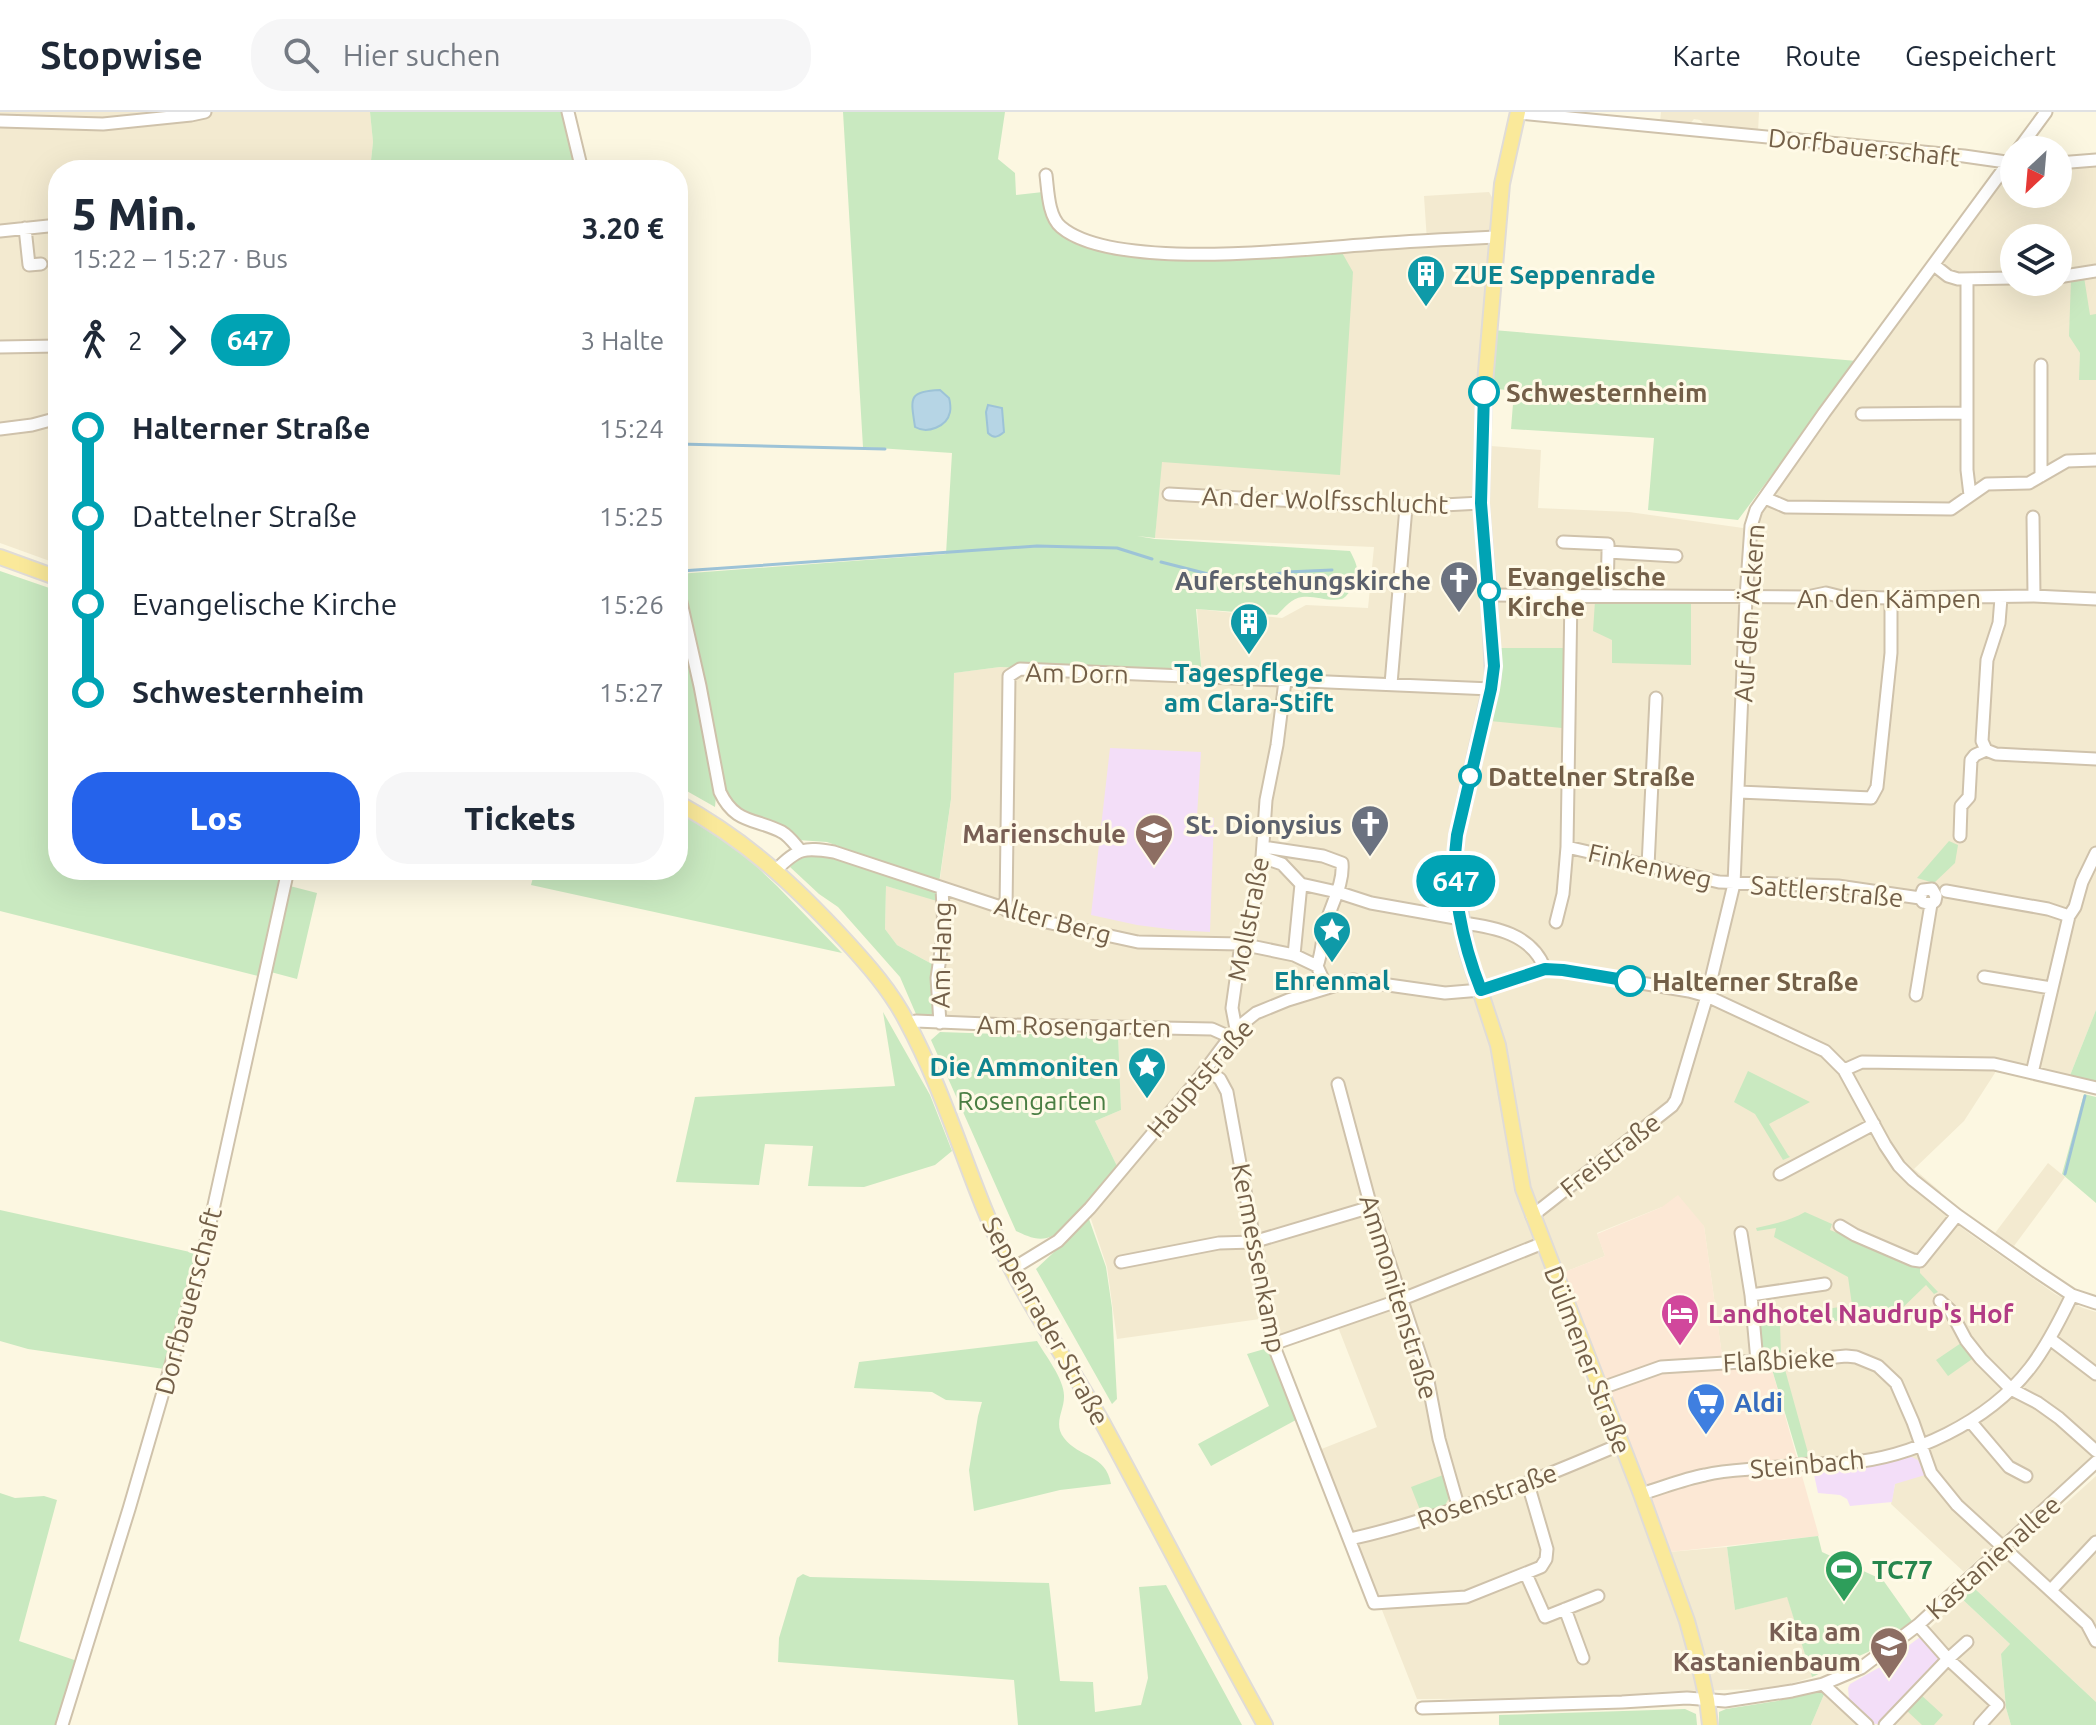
<!DOCTYPE html>
<html lang="de">
<meta charset="utf-8">
<style>
:root{--surface:#fff;--page:#f6f6f7;--text:#1f2937;--muted:#747a83;--line:#e0e1e3;--accent:#2563eb}
body{margin:0;font-family:Ubuntu,sans-serif;background:var(--page);color:var(--text);height:100vh;display:flex;flex-direction:column;font-size:30px;white-space:nowrap}
*{box-sizing:border-box;margin:0}
p{font-size:26px;color:var(--muted)}
.icon{flex:none;width:44px;height:44px;fill:none;stroke:currentColor;stroke-width:2;stroke-linecap:round;stroke-linejoin:round}
.map{position:relative;flex:1;overflow:hidden}
.side{position:absolute;left:48px;top:48px;width:640px;height:720px;display:flex;flex-direction:column;background:var(--surface);border-radius:32px;box-shadow:0 8px 32px #0002}
.side>*{flex:none}
.badge{padding:0 16px;border-radius:26px;font-size:28px;line-height:52px}
.needle{width:52px;rotate:206deg}
.controls{position:absolute;left:2000px;top:24px;display:grid;gap:16px}
.controls a{display:grid;place-items:center;width:72px;height:72px;border-radius:50%;background:var(--surface);box-shadow:0 8px 32px #0002;font-size:40px}
.map>.badge{position:absolute;translate:-50% -50%;box-shadow:0 0 0 4px #fff}
.legs{display:flex;align-items:center;gap:12px;height:88px;padding:0 24px;font-size:26px}
.legs p{margin-inline-start:auto}
.head{display:flex;align-items:center;justify-content:space-between;height:136px;padding:0 24px}
h1{font-size:44px;font-weight:800;line-height:60px}
.primary-button{display:flex;gap:16px;margin-top:auto;padding:16px 24px}
.primary-button a{flex:1;height:92px;border-radius:32px;background:var(--accent);color:#fff;font-size:32px;font-weight:800;line-height:92px;text-align:center}
.primary-button a+a{background:var(--page);color:var(--text)}
ul{padding:0 24px;list-style:none}
li{display:flex;align-items:center;gap:28px;height:88px;font-size:30px}
li i{display:grid;place-items:center;width:12px;height:100%;margin:0 10px;background:currentColor}
li i::after{content:'';width:20px;height:20px;margin:-10px;border:6px solid;border-radius:50%;background:var(--surface)}
li p{margin-inline-start:auto}
li:first-child i{background:linear-gradient(#0000 50%,currentColor 0)}
li:last-child i{background:linear-gradient(currentColor 50%,#0000 0)}
header{display:flex;align-items:center;gap:48px;box-sizing:border-box;height:112px;padding:0 40px;background:var(--surface);border-bottom:2px solid var(--line)}
header strong{font-size:38px}
nav{display:flex;gap:44px;margin-inline-start:auto;font-size:28px}
.search{width:560px;height:72px;background:var(--page);display:flex;align-items:center;gap:20px;box-sizing:border-box;padding:0 28px;border-radius:32px;color:var(--muted);font-size:30px}
.map>svg:first-child{display:block}
</style>
<header>
<strong>Stopwise</strong>
<div class="search"><svg class="icon" aria-label="search" viewBox="0 0 24 24"><circle cx="10" cy="10" r="6"/><path d="M15 15l6 6"/></svg>Hier suchen</div>
<nav><a>Karte</a><a>Route</a><a>Gespeichert</a></nav>
</header>
<div class="map">
<svg width="2096" height="1613" viewBox="0 0 2096 1613">
<rect width="100%" height="100%" fill="#fcf7e1"/>
<path fill="#f3ead0" fill-rule="evenodd" d="M0 0H370L373 30 370 58H58V452L0 431Z
M1661 0H1759L1758 20 1739 18 1737 15 1730 14 1727 18 1724 17 1721 14 1704 12 1700 8 1694 7 1688 14 1660 11Z
M2096 50V898L2069 966 2002 950 1964 1009 1914 1057 1941 1080 1932 1093 1970 1122 2055 1182 2083 1196 2096 1200V1340L1964 1460 1891 1392 1895 1372 1912 1345H1909L1906 1334 1868 1343 1810 1348 1771 1254 1724 1258 1704 1114 1662 1095 1597 1121 1605 1144 1547 1167 1589 1278H1592L1656 1444 1669 1440 1727 1435 1735 1498 1787 1484 1812 1565 1787 1573 1755 1577 1655 1580 1625 1586 1417 1587 1319 1338 1377 1315 1338 1215 1268 1236 1260 1207 1117 1227 1107 1155 1087 1095 1119 1058 1095 1009 1121 998 1118 922 935 917 932 852 897 833 885 817 886 774 937 788 951 687 953 561 1000 555 1202 564 1197 497 1282 506 1306 493 1368 496 1374 435 1155 426 1161 349 1339 137 1427 129 1424 84 1489 80 1493 87 1478 333 1541 338 1538 396 1629 400 1743 416 1757 400 2009 57 2014 56V82H2058V53ZM2014 126H2058V170H2014Z
M2048 1051 2065 1065 2014 1134 1995 1121Z
M2096 1364V1590L1973 1475 1997 1453 2004 1450 2021 1432Z
M1961 1486 2011 1533 2001 1543 2006 1596 2011 1613H1891L1930 1516Z
M1825 1580 1860 1613H1811Z"/>
<path fill="#fce8d5" d="M1678 1083 1704 1114 1724 1257 1771 1254 1819 1424 1669 1440 1562 1161 1605 1144 1597 1122 1662 1095Z"/>
<path fill="#f3def8" d="M1110 636 1201 640 1197 704 1214 706 1210 820 1176 818 1137 813 1091 803Z
M1905 1345H1912L1918 1348 1925 1363 1895 1372 1892 1390 1850 1394 1847 1387 1840 1383 1818 1381 1813 1358 1865 1354Z
M1920 1525H1923L1941 1545 1939 1550 1881 1612H1875L1849 1587 1848 1576 1850 1572 1880 1555Z"/>
<path fill="#c9e9c0" d="M370 0H566L580 58H370L373 30Z
M843 0H1005L998 47 1015 61 1016 83 1043 80 1056 114 1112 138 1340 137 1353 160 1340 363 1162 350 1155 426 1137 424 1155 427 1350 439C1358 454 1362 465 1350 479 1348 482 1344 487 1341 487 1329 490 1314 483 1302 485 1292 486 1284 496 1277 503L1196 497 1202 563 1000 555 954 561 951 687 939 771 827 730 798 728 747 703 729 686 720 670 678 474V462L946 442 952 341 863 335Z
M2084 165 2090 203 2096 202V268H2079L2080 241 2069 224 2071 167Z
M1493 218 1857 249 1738 408 1648 398 1654 326 1511 317 1514 279 1490 276Z
M0 459 58 479V758H285L262 865 0 799Z
M678 480 717 672 715 695 678 674Z
M1595 489 1691 491V553L1612 551V528L1593 519Z
M1500 536H1565L1562 616 1490 609 1501 569Z
M678 700 732 731 777 774 842 841 531 773 535 758H678Z
M1949 729 1958 733 1955 751 1934 771 1917 766Z
M802 742H829L938 779 937 789 886 774 885 817 897 833 932 852 935 917 922 916 900 865 838 795 819 782 790 755Z
M286 773 317 781 297 867 267 859Z
M2096 898V973L2069 966Z
M883 900 930 983 952 1039 935 1053 864 1075 808 1074 813 1034 765 1032 759 1073 676 1070 695 985 895 974Z
M940 920 999 922H1118L1121 998 1095 1009 1117 1054C1103 1072 1068 1121 1047 1126 1036 1129 1025 1123 1016 1119L931 928Z
M1748 959 1810 990 1769 1012 1788 1043 1790 1045 1783 1048 1755 1002 1734 990Z
M2084 982 2096 985V1091L2062 1062Z
M0 1098 199 1142 164 1257 28 1237 0 1229Z
M1805 1100 1832 1112 1830 1118 1916 1152 1920 1156V1161L1938 1180 1934 1182 1926 1173 1892 1206 1780 1212 1781 1243 1763 1242 1760 1239 1758 1208 1852 1193 1848 1165 1774 1125 1776 1116 1757 1119 1756 1116C1773 1112 1790 1109 1805 1100Z
M1089 1107 1106 1155 1112 1196 1117 1287 1112 1292 1036 1157Z
M1037 1229C1045 1243 1065 1268 1064 1285 1064 1299 1053 1312 1064 1326 1079 1346 1106 1342 1111 1372L1060 1378 974 1399 969 1358 978 1304 982 1290 946 1288 932 1280 854 1276 859 1250Z
M1964 1229 1975 1245 1948 1264 1936 1248Z
M1268 1236 1300 1307 1294 1309 1211 1354 1198 1332 1269 1294 1247 1242Z
M1771 1254H1784L1810 1348H1799Z
M1443 1363 1450 1384 1444 1395 1422 1403 1411 1375Z
M0 1381 15 1386 44 1384 57 1388 19 1529 80 1550 60 1613H0Z
M1818 1424 1822 1440 1883 1468 1912 1509 1868 1540 1812 1565 1787 1485 1735 1498 1727 1435Z
M803 1462 810 1465 1049 1471 1060 1569 1093 1570 1095 1600 1141 1593 1148 1566 1139 1475 1166 1473 1242 1613H1018L1014 1568 778 1550 779 1526 797 1466Z
M1973 1475 2096 1590V1613H2011L2006 1596 2001 1542 2010 1532 1961 1486Z
M1820 1579 1825 1580 1811 1613H1719V1600L1726 1597 1777 1589Z
M1920 1582 1943 1603 1934 1613H1922L1905 1597Z
M1685 1597 1696 1602 1697 1613H1499V1603Z"/>
<path fill="#b6d5e5" stroke="#9dc3d7" stroke-width="2" d="M940 278 949 286C950 289 951 297 950 300 947 315 927 322 915 315 911 287 907 279 940 278Z
M988 293 1002 296 1004 320C998 325 994 327 988 321L986 300Z"/>
<g fill="none" stroke-linecap="round" stroke-linejoin="round">
<path stroke="#9dc3d7" stroke-width="3" d="M678 332 885 337
M1161 450 1216 464 1255 467 1286 460 1332 458
M681 459 1037 434 1117 436 1152 447
M2065 1062 2085 984"/>
<g stroke="#cfc2ab" stroke-width="15">
<path id="minor" d="M568 0 582 58
M1518 1 1964 44 2013 51
M0 9 103 12 191 3 205 0
M2018 38 2046 0
M2058 51 2096 48
M1046 63C1048 78 1048 104 1061 115 1114 160 1304 137 1374 132 1414 129 1455 127 1496 125
M25 116 29 153 41 152
M0 119 58 113
M1934 153 1948 164 1958 167 2014 166
M2058 165 2096 159
M1967 167V358L1970 383
M0 235 58 234
M2041 253V364
M1862 302 1967 301
M0 317 32 313 58 306
M1169 382 1406 395 1481 391
M1765 386 1786 395 1951 397 1987 372 2029 371 2067 349 2096 348
M2033 405 2034 484
M1563 430 1608 432V440L1676 444
M678 477 700 574 720 680C735 712 755 706 782 720 789 724 794 731 800 738
M1607 482 1608 440
M1489 483 1807 485 1826 481 1842 485 1891 486 2034 484 2096 487
M1391 572 1406 395
M1986 638 1982 629 1987 548 1999 511 2001 486
M1986 638 1996 642 2096 647
M1739 680 1871 686 1877 675 1891 541V486
M1960 724 1961 694 1969 685 1971 648 1975 643 1986 638
M1263 735 1323 744 1342 751C1344 773 1330 794 1325 815 1322 828 1322 841 1317 854
M1567 735 1719 770 1838 774 1920 786
M1262 745 1282 752 1301 772 1337 780 1371 791 1461 807
M1648 754 1656 586
M776 758C798 736 804 735 834 740L1046 810 1138 830 1241 832 1294 843 1317 854 1327 876
M1946 779 2048 797 2069 804
M1006 798 1009 564 1020 557 1491 577
M1556 810 1563 782 1567 735 1571 483
M1462 811C1495 815 1532 822 1545 857
M1294 843 1301 772
M1984 865 2051 876
M1916 883 1931 792 1935 789 1936 784 1932 777 1923 778 1920 786 1923 790 1931 792
M908 911 916 909 1010 913 1212 917 1230 925
M940 911 937 866 944 818 942 776
M1236 917 1232 896 1241 832 1250 817 1262 745 1266 688 1277 633 1285 569
M1206 957 1220 967 1227 980 1273 1232 1374 1491 1466 1485 1541 1455 1546 1447 1547 1437 1528 1372
M1844 958 1862 950 1994 952 2096 976
M2032 961 2069 804 2075 795 2082 770 2096 741
M1338 972 1371 1095 1427 1264 1439 1327 1459 1397
M1780 1062 1874 1012
M1532 1104 1672 994 1676 988 1707 884 1734 772 1746 485 1751 414 1756 398 1824 301 2014 43
M1840 1114 1855 1123 1913 1148 1920 1149 1957 1103
M1741 1121 1751 1183 1757 1249
M1121 1150 1219 1131 1253 1130 1371 1095
M1012 1157 1058 1129 1090 1096 1200 965 1236 917 1256 901 1288 888 1353 868 1445 881 1481 878 1545 857 1563 858 1689 879 1707 884 1825 939 1844 958 1885 1033 1899 1054 1913 1068 1957 1103 2039 1161 2072 1183 2096 1191
M1751 1183 1825 1172
M1940 1189 1950 1198 1966 1228 1981 1247 2011 1277 2038 1291 2059 1306 2096 1339
M2050 1227 2096 1262
M1273 1232 1400 1188 1543 1131
M1599 1277 1661 1255 1757 1249H1795L1846 1244 1856 1245 1878 1254 1896 1271 1913 1310 1931 1361 1957 1393 2087 1512 2096 1529
M1970 1309 2009 1355 2026 1364
M1641 1382C1662 1376 1683 1367 1705 1363 1725 1358 1745 1358 1765 1356 1782 1355 1798 1352 1814 1352 1824 1351 1834 1352 1845 1351 1912 1346 1988 1310 2030 1256 2047 1234 2060 1208 2072 1183
M1350 1427C1444 1406 1532 1370 1621 1332
M1526 1462 1545 1505 1598 1484
M2051 1478 2096 1430
M1565 1497 1583 1546
M1918 1513 1948 1547 1998 1593 1980 1613
M1823 1572 1867 1613
M1422 1596 1622 1590 1687 1586 1725 1589 1792 1579 1823 1572 1861 1556 1918 1513 2096 1350
M62 1613 129 1397 203 1143 288 758
M1885 1613 1948 1547 1967 1530"/>
</g>
<g stroke="#e0dcd7" stroke-width="18">
<path id="major" d="M1518 0 1502 72 1484 283 1481 391 1489 483 1493 565 1457 723 1454 759 1467 839 1498 933 1523 1077 1641 1382 1687 1509 1700 1556 1707 1588 1710 1613
M0 445 58 466
M678 691C746 728 793 772 845 828 868 853 891 879 907 910 949 988 970 1075 1010 1154 1038 1208 1073 1258 1102 1310 1157 1411 1209 1513 1265 1613"/>
</g>
<use href="#minor" stroke="#fff" stroke-width="11"/>
<use href="#major" stroke="#fae99a" stroke-width="14"/>
</g>
<g fill="none" stroke-linecap="round" stroke-linejoin="round">
<g stroke="#fff" stroke-width="18">
<path id="line-1" d="M1484 280 1481 391 1494 554 1491 577 1457 723C1450 774 1462 830 1481 878L1545 857 1563 858 1630 869"/>
</g>
<use href="#line-1" stroke="#00a3b4" stroke-width="12"/>
</g>
<defs>
<g id="building-pin" transform="scale(2)"><path d="M0 17L-7.5 6A9.5 9.5 0 1 1 7.5 6Z" fill="#0f9aa8" stroke="#fffae7"/><path d="M-4-6H4V6H1V3H-1V6H-4ZM-2.5-4.3h1.7v1.8h-1.7ZM.8-4.3h1.7v1.8H.8ZM-2.5-1h1.7V.8h-1.7ZM.8-1h1.7V.8H.8Z" fill="#fff"/></g>
<g id="church-pin" transform="scale(2)"><path d="M0 17L-7.5 6A9.5 9.5 0 1 1 7.5 6Z" fill="#6b7280" stroke="#fffae7"/><path d="M-1.2-6h2.4v3.5h3.3v2.4h-3.3V6h-2.4V-.1h-3.3v-2.4h3.3Z" fill="#fff"/></g>
<g id="school-pin" transform="scale(2)"><path d="M0 17L-7.5 6A9.5 9.5 0 1 1 7.5 6Z" fill="#8d6e63" stroke="#fffae7"/><path d="M0-5L7-2L0 1L-7-2ZM-4 1L0 2.5L4 1V4Q0 6-4 4Z" fill="#fff"/></g>
<g id="sight-pin" transform="scale(2)"><path d="M0 17L-7.5 6A9.5 9.5 0 1 1 7.5 6Z" fill="#0f9aa8" stroke="#fffae7"/><path d="M0-6L1.8-2.2L6-1.7L2.9 1.2L3.7 5.4L0 3.3L-3.7 5.4L-2.9 1.2L-6-1.7L-1.8-2.2Z" fill="#fff"/></g>
<g id="hotel-pin" transform="scale(2)"><path d="M0 17L-7.5 6A9.5 9.5 0 1 1 7.5 6Z" fill="#d1479c" stroke="#fffae7"/><path d="M-6-4.5h1.5V1H6V5H4.5V3h-9V5H-6ZM-4 0a1.8 1.8 0 1 1 3.6 0ZM.5 0V-2.5h3Q6-2.5 6 0Z" fill="#fff"/></g>
<g id="supermarket-pin" transform="scale(2)"><path d="M0 17L-7.5 6A9.5 9.5 0 1 1 7.5 6Z" fill="#3f7fe0" stroke="#fffae7"/><path d="M-6-5.5h2.5l.6 2H6L4.5 2H-2.5L-4.4-4H-6ZM-1.5 3.2a1.3 1.3 0 1 0 .1 0ZM3 3.2a1.3 1.3 0 1 0 .1 0Z" fill="#fff"/></g>
<g id="stadium-pin" transform="scale(2)"><path d="M0 17L-7.5 6A9.5 9.5 0 1 1 7.5 6Z" fill="#2e9e5b" stroke="#fffae7"/><path d="M0-5a6.5 5 0 1 0 0 10a6.5 5 0 1 0 0-10ZM-3.5-1.8h7v3.6h-7Z" fill="#fff"/></g>
</defs>
<g fill-rule="evenodd">
<use href="#building-pin" x="1426" y="162"/>
<use href="#church-pin" x="1459" y="468"/>
<use href="#building-pin" x="1249" y="510"/>
<use href="#church-pin" x="1370" y="712"/>
<use href="#school-pin" x="1154" y="721"/>
<use href="#sight-pin" x="1332" y="818"/>
<use href="#sight-pin" x="1147" y="954"/>
<use href="#hotel-pin" x="1680" y="1201"/>
<use href="#supermarket-pin" x="1706" y="1290"/>
<use href="#stadium-pin" x="1844" y="1457"/>
<use href="#school-pin" x="1889" y="1534"/>
</g>
<g fill="#fff" stroke="#00a3b4" stroke-width="4">
<circle cx="1484" cy="280" r="14"/>
<circle cx="1489" cy="479" r="10"/>
<circle cx="1470" cy="664" r="10"/>
<circle cx="1630" cy="869" r="14"/>
</g>
<g text-anchor="middle" dominant-baseline="central" stroke-width="6" stroke-linejoin="round" paint-order="stroke">
<g font-size="26" fill="#735f48" stroke="#fffae7">
<text transform="translate(1864 35) rotate(6)">Dorfbauerschaft</text>
<text transform="translate(1325 388) rotate(2)">An der Wolfsschlucht</text>
<text x="1889" y="486">An den Kämpen</text>
<text transform="translate(1749 501) rotate(-86)">Auf den Äckern</text>
<text transform="translate(1077 561) rotate(1)">Am Dorn</text>
<text transform="translate(1650 754) rotate(13)">Finkenweg</text>
<text transform="translate(1827 779) rotate(5)">Sattlerstraße</text>
<text transform="translate(1248 807) rotate(-79)">Mollstraße</text>
<text transform="translate(1053 808) rotate(15)">Alter Berg</text>
<text transform="translate(941 843) rotate(-89)">Am Hang</text>
<text transform="translate(1074 914) rotate(1)">Am Rosengarten</text>
<text transform="translate(1200 966) rotate(-49)">Hauptstraße</text>
<text transform="translate(1610 1043) rotate(-38)">Freistraße</text>
<text transform="translate(1259 1146) rotate(79)">Kermessenkamp</text>
<text transform="translate(1399 1185) rotate(73)">Ammonitenstraße</text>
<text transform="translate(188 1189) rotate(-75)">Dorfbauerschaft</text>
<text transform="translate(1046 1209) rotate(61)">Seppenrader Straße</text>
<text transform="translate(1588 1248) rotate(69)">Dülmener Straße</text>
<text transform="translate(1779 1248) rotate(-3)">Flaßbieke</text>
<text transform="translate(1807 1352) rotate(-5)">Steinbach</text>
<text transform="translate(1487 1384) rotate(-20)">Rosenstraße</text>
<text transform="translate(1993 1445) rotate(-42)">Kastanienallee</text>
</g>
<g font-size="26" font-weight="bold" fill="#0d838f" stroke="#fffae7">
<text x="1454" y="162" text-anchor="start">ZUE Seppenrade</text>
<text x="1249" y="560">Tagespflege<tspan x="1249" dy="30">am Clara-Stift</tspan></text>
<text x="1332" y="868">Ehrenmal</text>
<text x="1119" y="954" text-anchor="end">Die Ammoniten</text>
</g>
<g font-size="26" font-weight="bold" fill="#735f48" stroke="#fffae7" text-anchor="start">
<text x="1506" y="280">Schwesternheim</text>
<text x="1507" y="464">Evangelische<tspan x="1507" dy="30">Kirche</tspan></text>
<text x="1488" y="664">Dattelner Straße</text>
<text x="1652" y="869">Halterner Straße</text>
</g>
<g font-size="26" font-weight="bold" fill="#5b616d" stroke="#fffae7" text-anchor="end">
<text x="1431" y="468">Auferstehungskirche</text>
<text x="1342" y="712">St. Dionysius</text>
</g>
<g font-size="26" font-weight="bold" fill="#785e54" stroke="#fffae7" text-anchor="end">
<text x="1126" y="721">Marienschule</text>
<text x="1861" y="1519">Kita am<tspan x="1861" dy="30">Kastanienbaum</tspan></text>
</g>
<g font-size="26" fill="#4a7e43" stroke="#fffae7">
<text x="1032" y="988">Rosengarten</text>
</g>
<g font-size="26" font-weight="bold" fill="#b23c85" stroke="#fffae7" text-anchor="start">
<text x="1708" y="1201">Landhotel Naudrup's Hof</text>
</g>
<g font-size="26" font-weight="bold" fill="#366cbe" stroke="#fffae7" text-anchor="start">
<text x="1734" y="1290">Aldi</text>
</g>
<g font-size="26" font-weight="bold" fill="#27864d" stroke="#fffae7" text-anchor="start">
<text x="1872" y="1457">TC77</text>
</g>
</g>
</svg>
<div class="controls">
<a><svg class="needle" viewBox="-14 -14 28 28"><path d="M0-13l5 13h-10z" fill="#e53935"/><path d="M0 13l5-13h-10z" fill="#747a83"/></svg></a>
<a><svg class="icon" aria-label="layers" viewBox="0 0 24 24"><path d="M12 4l9 5-9 5-9-5zM3 14l9 5 9-5"/></svg></a>
</div>
<b class="badge" style="left:1456px;top:769px;background:#00a3b4;color:#fff">647</b>
<section class="side">
<div class="head"><div><h1>5 Min.</h1><p>15:22 – 15:27 · Bus</p></div><b>3.20 €</b></div>
<div class="legs"><svg class="icon" aria-label="walk" viewBox="0 0 24 24"><circle cx="13" cy="4" r="2"/><path d="M13 8l-2 6 4 7M11 14l-3 7M7 12l3-4h3l4 4"/></svg>2<svg class="icon" aria-label="forward" viewBox="0 0 24 24"><path d="M9 5l7 7-7 7"/></svg><b class="badge" style="background:#00a3b4;color:#fff">647</b><p>3 Halte</p></div>
<ul>
<li><i style="color:#00a3b4"></i><b>Halterner Straße</b><p>15:24</p></li>
<li><i style="color:#00a3b4"></i><span>Dattelner Straße</span><p>15:25</p></li>
<li><i style="color:#00a3b4"></i><span>Evangelische Kirche</span><p>15:26</p></li>
<li><i style="color:#00a3b4"></i><b>Schwesternheim</b><p>15:27</p></li>
</ul>
<div class="primary-button"><a>Los</a><a>Tickets</a></div>
</section>
</div>
